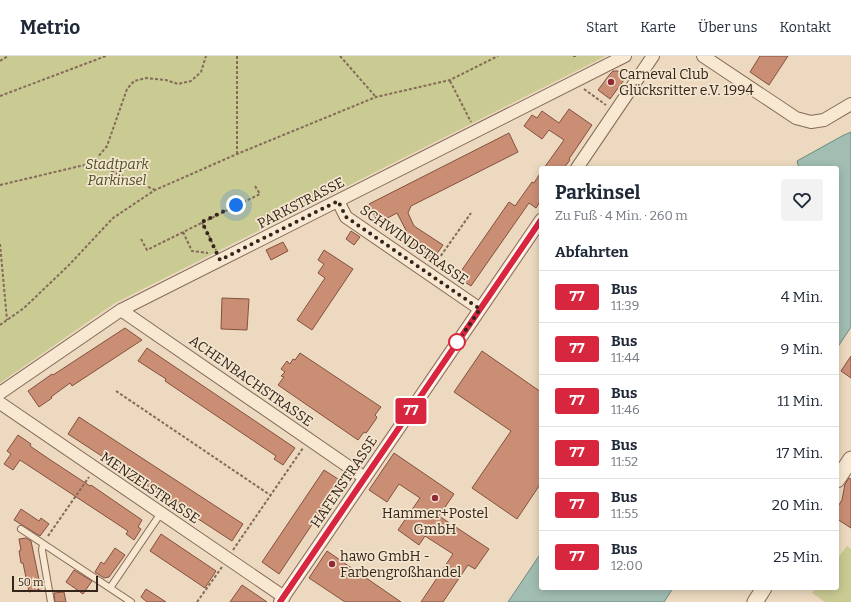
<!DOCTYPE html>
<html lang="de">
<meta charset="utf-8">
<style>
:root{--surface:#fff;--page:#f2f2f3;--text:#1f2937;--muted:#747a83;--line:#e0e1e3}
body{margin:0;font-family:Bitter,serif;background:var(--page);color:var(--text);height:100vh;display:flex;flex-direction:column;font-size:15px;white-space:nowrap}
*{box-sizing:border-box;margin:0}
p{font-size:13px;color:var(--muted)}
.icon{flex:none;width:22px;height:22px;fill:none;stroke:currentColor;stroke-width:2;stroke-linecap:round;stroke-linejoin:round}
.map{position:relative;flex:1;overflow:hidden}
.panel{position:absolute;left:539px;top:110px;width:300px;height:424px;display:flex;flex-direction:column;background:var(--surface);border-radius:4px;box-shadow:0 2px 10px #0003}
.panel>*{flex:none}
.badge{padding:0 8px;border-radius:3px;font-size:14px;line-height:26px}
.scale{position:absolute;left:12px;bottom:10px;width:86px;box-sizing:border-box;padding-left:4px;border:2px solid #34251c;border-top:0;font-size:11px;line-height:14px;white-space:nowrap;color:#34251c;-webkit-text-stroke:3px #f4e5ce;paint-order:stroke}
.you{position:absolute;width:20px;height:20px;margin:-10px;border:3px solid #fff;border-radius:50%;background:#1a73e8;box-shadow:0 0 0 6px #1a73e833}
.map>.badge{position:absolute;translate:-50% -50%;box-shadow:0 0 0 2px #fff}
h2{padding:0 16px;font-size:15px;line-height:36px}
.round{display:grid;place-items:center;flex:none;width:42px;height:42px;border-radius:4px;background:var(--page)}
.summary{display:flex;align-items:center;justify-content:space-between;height:68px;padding:0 16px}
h1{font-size:19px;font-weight:700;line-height:30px}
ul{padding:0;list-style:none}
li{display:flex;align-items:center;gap:12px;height:52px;padding:0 16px;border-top:1px solid var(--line)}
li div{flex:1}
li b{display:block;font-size:15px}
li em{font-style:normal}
li .badge{min-width:44px;font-weight:700;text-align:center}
header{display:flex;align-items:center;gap:24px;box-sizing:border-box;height:56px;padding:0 20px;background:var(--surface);border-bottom:1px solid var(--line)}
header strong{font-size:19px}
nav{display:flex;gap:22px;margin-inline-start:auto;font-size:14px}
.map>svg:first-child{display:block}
</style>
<header>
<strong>Metrio</strong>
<nav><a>Start</a><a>Karte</a><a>Über uns</a><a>Kontakt</a></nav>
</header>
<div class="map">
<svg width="851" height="546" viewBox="0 0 851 546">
<rect width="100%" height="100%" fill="#ecd9bf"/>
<path fill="#caca93" d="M0 0H606L115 247 0 327Z
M847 490 851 493V546H825L812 537 816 532H837V503Z"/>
<path fill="#a2beb2" stroke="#6a8b7f" d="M851 76V271L837 292V112H799L797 105 842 80Z
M541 497V532H673L664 546H508Z"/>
<path fill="#ca8e75" stroke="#83513e" d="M760 0H788L769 29 750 16Z
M613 15H618L622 18 624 24 610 43 598 34 610 18Z
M569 53 592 69 569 103 570 104 564 112H544L564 84 549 74 542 83 524 70 532 59 537 62 542 55 559 67Z
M509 77 518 96 411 150 408 157 414 170 443 189 432 205 405 186 409 180 397 157 378 167 369 148Z
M541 116V144L536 152 529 147 471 230 457 221 509 146 515 150 532 126 534 127Z
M351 175 360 181 354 189 346 183Z
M283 186 288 195 271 204 266 194Z
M324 194 353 213 312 274 297 264 325 222 318 217 324 208 318 204Z
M222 242 249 243 247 274 221 273Z
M125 272 142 284 72 330 70 327 51 341 52 342 39 351 28 335 52 318 53 319Z
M147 292 295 392 283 409 274 403 276 400 165 325 166 323 138 305Z
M482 295 541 336V427L517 463 472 432 511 375 454 336Z
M300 297 381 351 375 359 377 361 376 363 367 376 366 377 364 376 358 384 278 329 284 321 281 320 285 316 281 313 287 305 290 308 293 303 295 304Z
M851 300V322L841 315Z
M79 361 243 468 232 485 68 378Z
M18 379 31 388 30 390 49 403 90 430 91 429 142 464 138 471 141 473 134 484 126 478 128 475 20 404 13 414 4 408 11 398 7 395Z
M394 397 454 438 439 460 489 493 475 513 468 509 443 546H421L453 498 425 480 419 489 398 474 420 442 399 428 387 446 369 434Z
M324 414 341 425 279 518 262 506Z
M849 422 851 423V472L837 463V452L842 444 845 428Z
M21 453 39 465 41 462 49 468 40 480 14 464Z
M161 478 216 515 205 532 150 495Z
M26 482 31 485 41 533 29 536 23 507H21L19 495 21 494 19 483Z
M115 492 125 499 109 521 104 522 95 516 101 506 104 508Z
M327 495 401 546H345L309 522Z
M74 514 92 525 83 538 66 526Z
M242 529 267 546H230Z
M146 533 166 546H147L141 541Z
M64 536 66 546H55L54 537Z"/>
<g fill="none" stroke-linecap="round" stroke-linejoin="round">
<g stroke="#846a58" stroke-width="8">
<path id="service" d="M21 473 131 546
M43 488 42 494 51 546
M110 532 161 457"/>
</g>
<g stroke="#846a58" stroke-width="14">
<path id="minor" d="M703 0 796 62 811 66 824 64 851 48
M577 112 653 0
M338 145 346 161 480 253
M121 254 365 422
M0 337 121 254 625 0
M0 347 284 541
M280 546 541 164"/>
</g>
<g stroke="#846a58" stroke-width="17">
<path id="tertiary" d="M837 424 851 403
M755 546 764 532"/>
</g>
<path stroke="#846a58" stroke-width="2" stroke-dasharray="3 2" stroke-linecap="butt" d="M340 0 376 41
M573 0H576
M0 5 8 0
M450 25 471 66
M584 33 606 49
M0 40 106 0
M237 98V0
M93 107 155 134
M0 129 93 107 107 90 127 33 134 25 146 22 166 24 178 28 191 25 201 16 206 0
M202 166 216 194
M183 176 192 195 208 197
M141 183 147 194 260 138 255 130
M0 188 7 264
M435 208 471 157
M0 269 24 252 69 209 113 162 155 134 237 98 376 41 450 24 498 0
M116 335 270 439
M48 480 89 421
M233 494 303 392
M197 546 222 511"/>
<use href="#service" stroke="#f8e8d1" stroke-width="6"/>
<use href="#minor" stroke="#f8e8d1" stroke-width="12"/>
<use href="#tertiary" stroke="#f8e8d1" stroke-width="15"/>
</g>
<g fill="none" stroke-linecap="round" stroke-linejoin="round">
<g stroke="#fff" stroke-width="9">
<path id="line" d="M280 546 541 164"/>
</g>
<use href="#line" stroke="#d7263d" stroke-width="6"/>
<path stroke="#34251c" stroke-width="4" stroke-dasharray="0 7.2" d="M236 149 202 166 220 204 338 145 346 161 480 253 455 290 457 286"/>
</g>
<g fill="#922936" stroke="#f4e5ce" stroke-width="1.5">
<circle cx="611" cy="26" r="4"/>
<circle cx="435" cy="442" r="4"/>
<circle cx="332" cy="508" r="4"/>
</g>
<circle fill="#fff" stroke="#d7263d" stroke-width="2" cx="457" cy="286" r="8"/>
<g text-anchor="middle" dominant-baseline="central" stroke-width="3.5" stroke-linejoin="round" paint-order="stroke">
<g font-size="14" fill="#34251c" stroke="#f4e5ce" text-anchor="start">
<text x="619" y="18">Carneval Club<tspan x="619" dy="16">Glücksritter e.V. 1994</tspan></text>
<text x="435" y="457" text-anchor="middle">Hammer+Postel<tspan x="435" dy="16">GmbH</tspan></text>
<text x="340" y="500">hawo GmbH -<tspan x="340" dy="16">Farbengroßhandel</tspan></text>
</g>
<g font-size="14" font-style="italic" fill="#4a5023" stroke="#f4e5ce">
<text x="117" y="108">Stadtpark<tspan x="117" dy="16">Parkinsel</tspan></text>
</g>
<g font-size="14" fill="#34251c" stroke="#f4e5ce">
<text transform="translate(301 147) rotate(-27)">PARKSTRASSE</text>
<text transform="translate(414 189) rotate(35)">SCHWINDSTRASSE</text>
<text transform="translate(251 325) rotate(35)">ACHENBACHSTRASSE</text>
<text transform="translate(344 426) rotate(-56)">HAFENSTRASSE</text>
<text transform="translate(150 432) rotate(34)">MENZELSTRASSE</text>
</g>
</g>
</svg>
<div class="scale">50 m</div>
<div class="you" style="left:236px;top:149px"></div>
<b class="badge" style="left:411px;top:355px;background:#d7263d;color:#fff">77</b>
<section class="panel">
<div class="summary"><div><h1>Parkinsel</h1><p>Zu Fuß · 4 Min. · 260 m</p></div><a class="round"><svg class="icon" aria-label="heart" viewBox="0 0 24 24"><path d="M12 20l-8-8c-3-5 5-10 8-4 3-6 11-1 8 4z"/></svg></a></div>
<h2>Abfahrten</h2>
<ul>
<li><span class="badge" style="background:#d7263d;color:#fff">77</span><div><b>Bus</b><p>11:39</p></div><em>4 Min.</em></li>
<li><span class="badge" style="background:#d7263d;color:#fff">77</span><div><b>Bus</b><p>11:44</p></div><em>9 Min.</em></li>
<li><span class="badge" style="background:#d7263d;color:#fff">77</span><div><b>Bus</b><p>11:46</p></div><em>11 Min.</em></li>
<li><span class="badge" style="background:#d7263d;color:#fff">77</span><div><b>Bus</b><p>11:52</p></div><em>17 Min.</em></li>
<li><span class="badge" style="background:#d7263d;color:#fff">77</span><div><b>Bus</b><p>11:55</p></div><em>20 Min.</em></li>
<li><span class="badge" style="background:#d7263d;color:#fff">77</span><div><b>Bus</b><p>12:00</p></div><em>25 Min.</em></li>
</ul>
</section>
</div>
